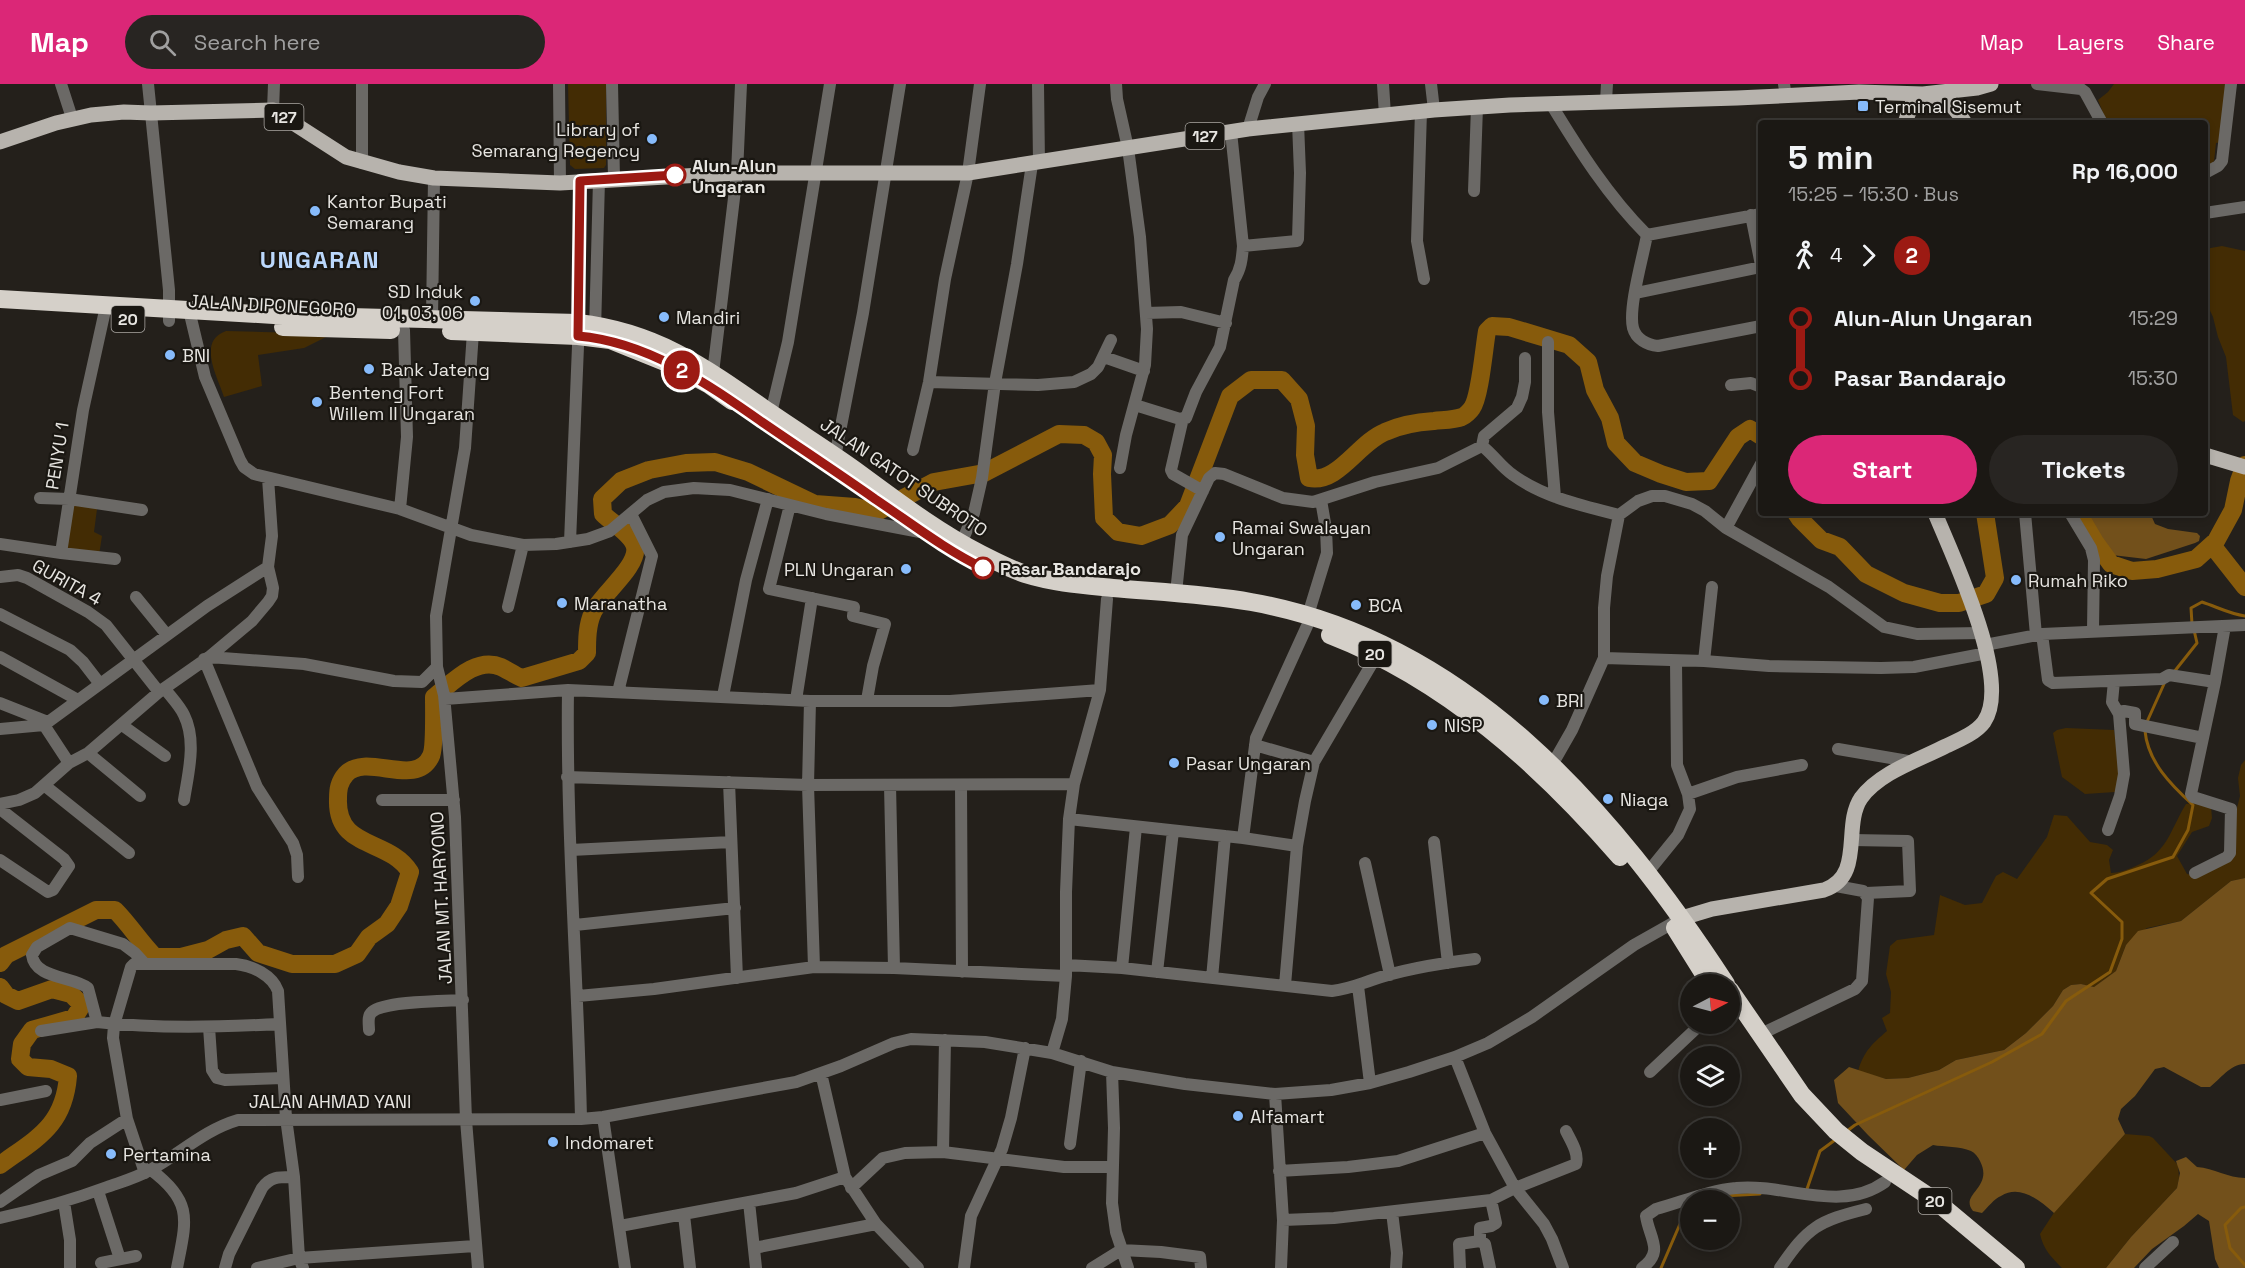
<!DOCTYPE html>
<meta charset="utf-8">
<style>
:root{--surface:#1b1814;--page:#282522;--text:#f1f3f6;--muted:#a0a0a0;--line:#393734;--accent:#db2777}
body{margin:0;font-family:"Space Grotesk",sans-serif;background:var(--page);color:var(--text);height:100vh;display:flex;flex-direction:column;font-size:22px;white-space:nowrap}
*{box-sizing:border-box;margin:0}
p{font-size:20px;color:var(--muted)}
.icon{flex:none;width:33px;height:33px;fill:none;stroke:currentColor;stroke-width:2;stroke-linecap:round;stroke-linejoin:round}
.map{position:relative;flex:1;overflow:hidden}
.sheet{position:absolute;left:1758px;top:36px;width:450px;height:396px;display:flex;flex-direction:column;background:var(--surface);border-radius:6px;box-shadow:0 3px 9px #0003,0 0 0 2px var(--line)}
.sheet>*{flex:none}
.badge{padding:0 12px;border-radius:20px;font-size:21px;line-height:39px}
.needle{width:39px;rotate:84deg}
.controls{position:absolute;left:1680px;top:890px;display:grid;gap:12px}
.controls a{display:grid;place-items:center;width:60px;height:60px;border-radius:50%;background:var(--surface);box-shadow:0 3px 9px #0003,0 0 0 2px var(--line);font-size:30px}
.map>.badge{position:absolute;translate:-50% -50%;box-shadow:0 0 0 3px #fff}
.legs{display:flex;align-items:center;gap:9px;height:66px;padding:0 30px;font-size:20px}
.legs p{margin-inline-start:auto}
.headline{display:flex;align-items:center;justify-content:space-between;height:102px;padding:0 30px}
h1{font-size:33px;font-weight:800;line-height:45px}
.primary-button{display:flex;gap:12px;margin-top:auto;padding:12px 30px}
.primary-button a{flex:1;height:69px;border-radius:36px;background:var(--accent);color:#fff;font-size:24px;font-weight:800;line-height:69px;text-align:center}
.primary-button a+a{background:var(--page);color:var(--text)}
ul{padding:0 30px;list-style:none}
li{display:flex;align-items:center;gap:21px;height:60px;font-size:22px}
li i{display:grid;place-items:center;width:9px;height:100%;margin:0 8px;background:currentColor}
li i::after{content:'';width:15px;height:15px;margin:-8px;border:4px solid;border-radius:50%;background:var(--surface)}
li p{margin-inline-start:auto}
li:first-child i{background:linear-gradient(#0000 50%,currentColor 0)}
li:last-child i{background:linear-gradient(currentColor 50%,#0000 0)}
header{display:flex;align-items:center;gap:36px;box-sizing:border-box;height:84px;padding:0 30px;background:var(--accent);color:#fff}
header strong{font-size:28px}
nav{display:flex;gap:33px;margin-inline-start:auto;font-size:21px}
.search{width:420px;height:54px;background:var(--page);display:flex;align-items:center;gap:15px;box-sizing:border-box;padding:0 21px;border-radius:33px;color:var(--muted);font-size:22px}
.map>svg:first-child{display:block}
</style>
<header>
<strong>Map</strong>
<div class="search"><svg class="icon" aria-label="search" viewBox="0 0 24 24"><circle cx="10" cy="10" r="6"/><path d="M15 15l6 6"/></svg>Search here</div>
<nav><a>Map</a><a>Layers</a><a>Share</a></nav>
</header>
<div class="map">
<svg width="2245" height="1184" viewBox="0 0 2245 1184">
<rect width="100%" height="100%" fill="#24201b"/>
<path fill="#432c04" d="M568 0H606V81L604 84 575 85 570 81Z
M2114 0H2227L2222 58 2216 59 2214 77 2205 87V39H2107L2098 16 2108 8Z
M2222 162 2245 167V337L2243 338 2233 331 2226 273 2218 253 2213 233 2205 216V165Z
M226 247 332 250 304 264 258 271 262 302 224 313C217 292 197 257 226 247Z
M72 418 97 425 94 448 102 452 99 471 64 465Z
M2066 644 2114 646C2117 665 2123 690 2115 708L2085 710 2062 693 2053 649 2057 646Z
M2245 676V794L2231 797 2181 837 2147 844 2126 861 2116 887 2094 903 2081 900 2071 901 2063 906 2053 922 2026 949 2004 966 1956 976 1939 986 1908 994 1886 995 1858 987C1864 967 1872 960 1887 947L1882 934 1890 929 1891 908 1886 890 1890 862 1897 856 1934 851 1940 811 1965 821 1982 819 1996 792 2003 788 2017 795 2047 753 2054 731 2067 732 2090 758 2107 761 2113 766 2109 776 2111 789C2120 789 2129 785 2138 781 2168 768 2170 746 2186 720L2201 718 2211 723 2212 734 2209 742 2192 748 2177 772 2187 790 2195 791 2232 773 2235 732 2240 712 2238 694 2241 681Z
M2125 1050 2149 1052 2153 1054 2178 1081 2179 1094 2177 1104 2131 1153 2106 1184H2062C2052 1174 2043 1165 2040 1150L2057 1124Z"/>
<path fill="#72501b" d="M2083 429H2150L2155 440 2168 445 2197 449 2200 452 2199 457 2195 459 2146 475 2112 471 2090 443Z
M2245 794V980C2232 979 2220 995 2210 1003H2201L2164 983 2155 985 2135 1012 2121 1025 2118 1035 2125 1050 2054 1129C2039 1116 2020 1100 2001 1112 1994 1115 1988 1123 1982 1129L1973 1127C1959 1110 1994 1104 1980 1077 1978 1073 1975 1069 1971 1067 1960 1062 1944 1063 1933 1061L1917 1071 1904 1086 1868 1051 1838 1019 1834 996 1849 983 1886 995 1908 994 1939 986 1956 976 2004 966 2026 949 2053 922 2063 906 2071 901 2081 900 2094 903 2116 887 2126 861 2138 847 2181 837 2231 797Z
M2186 1073 2197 1083C2214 1084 2228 1094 2245 1094V1184H2219L2215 1175 2209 1137 2198 1130 2184 1142 2152 1165 2134 1184H2106L2131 1153 2177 1104 2180 1089 2176 1077Z"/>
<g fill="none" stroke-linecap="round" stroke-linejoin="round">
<path stroke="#875b0c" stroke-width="3" d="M2192 540 2191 524 2202 518C2217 523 2230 530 2245 532
M2174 588 2197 559 2194 546
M2146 640 2164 600
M1847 1047 1855 1041 1992 978 2042 950 2066 917 2110 888 2122 855V838L2091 809 2107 795 2173 773 2188 746 2193 721C2171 701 2148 678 2145 647
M1807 1105 1820 1067 1835 1056
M1712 1116 1722 1112 1760 1110
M2245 1123 2241 1124 2225 1141 2230 1164 2245 1181
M1661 1184 1686 1126 1690 1124"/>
<path stroke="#875b0c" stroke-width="18" d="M1796 429 1800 435 1821 456 1840 463 1866 490 1904 509 1940 519H1959L1986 510 1995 494 1985 429
M2078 429 2095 458 2111 480 2132 487 2157 485 2196 475 2216 457 2233 426 2239 397 2245 381
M2212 461 2245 503
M0 879 6 871 96 826H115C130 841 140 858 155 873H181L208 866 226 856 243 852 258 869 292 880H335L357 870 369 853 387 840 399 822 410 788C389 754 336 766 338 715 338 705 339 698 346 690 367 668 416 705 431 672 435 664 434 625 434 613 452 599 476 572 501 583 508 586 514 591 522 594L579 577 587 569C587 556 587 541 593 528 601 511 639 482 635 463 632 450 613 440 603 430L602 415 621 397 649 386 686 379 715 378 748 388 815 420 855 423 877 428 934 398 984 389 1059 350 1084 351 1096 358 1103 371 1102 390 1104 434 1118 448 1141 452 1170 441 1188 422 1230 312 1251 296H1282L1299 315 1306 342 1305 371 1309 394C1338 400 1358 359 1385 348 1400 341 1418 338 1434 337 1443 336 1454 336 1462 333 1465 332 1470 327 1472 324 1480 313 1484 264 1487 247L1492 242 1509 243 1569 261 1588 278 1595 306 1610 334 1616 359 1635 379 1661 390 1686 398 1709 397 1738 353 1750 345 1761 352
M0 903 6 911 18 917 52 905 71 910 82 921 74 934 32 946 22 960 20 975 28 983 51 985 68 992C64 1042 37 1054 0 1081"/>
<path stroke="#6b6966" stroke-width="12" d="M61 0 72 34
M148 0 169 206V237
M559 0 560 99
M612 0 614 94
M1038 0 1039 79
M1116 0 1117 15 1128 64 1140 153 1147 245 1145 281 1126 351 1120 384
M1383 0 1385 31
M1431 0 1434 26
M1784 0 1786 13
M2037 0 2081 5 2085 8 2102 39
M1606 17 1607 0
M1551 20C1579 66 1608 112 1647 151 1643 173 1628 224 1633 244 1636 255 1647 261 1658 262L1761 242
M273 26 274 0
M1421 27 1417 157 1424 195
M1248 45 1258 13 1265 0
M362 79V0
M2205 89 2218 82 2222 77 2231 0
M1474 107 1477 23
M2205 129 2245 123
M1751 131 1761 181
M1647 151 1761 130
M1243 162 1297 157 1298 155 1300 89 1298 39
M1636 209 1761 183
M189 226 205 293 240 376 244 383 254 390 400 425 471 451 523 461 556 460 588 455 610 447 647 416 664 408 694 404 730 406 826 430 920 448
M1146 229 1181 228 1226 239
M432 235 434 94
M595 247 599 96
M473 248 465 364 436 532 437 583 444 611 455 733 466 1036 478 1184
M1548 258V328L1555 413
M1104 273 1144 287
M713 289 737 89 741 0
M929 298 1038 301 1074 298 1091 290 1098 283 1111 256
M1731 301 1751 299 1761 303
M1135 321 1180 335 1186 334 1196 308 1220 263 1234 196C1241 185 1242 175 1243 162L1231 48
M771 329 788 258 830 0
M1183 334 1171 386 1173 390 1203 407
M1482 362 1484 352 1517 324 1522 313 1525 298V274
M913 366 929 298 945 195 968 89 980 0
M835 373 863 229 900 0
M40 414 69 415 142 426
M790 421 769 505 854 523 853 532 885 540 873 582 867 616
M400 425 407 353 404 246
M2025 429 2036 551
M2070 429 2091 464 2094 476 2093 546
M1726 444 1761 380
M570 458 578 262 580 97
M0 460 61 469 83 326 106 222
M961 460 974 429 982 394 995 299 1017 180 1032 80
M61 469 115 475
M0 493 18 491 27 494 88 528 106 541 159 608
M1176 509 1182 451 1209 394 1215 389 1224 390 1283 414 1313 418 1375 398 1438 384 1482 362C1493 370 1501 383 1513 391 1543 413 1583 422 1619 431
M136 513 167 551
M508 523 523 461
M0 530 70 566 83 578 100 600
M1308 531 1327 469 1326 445 1321 416
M2042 550 2048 596 2053 599 2162 595 2169 591 2215 598
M1985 561 2042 550 2245 541
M0 573 78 616
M209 573 304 580 394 597 422 598 437 583
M1604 574 1704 577 1769 582 1881 584 1914 583 1987 569
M204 575 257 703 293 759 297 771 298 793
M1704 577 1712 503
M165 605C171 613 180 622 184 631 197 657 188 690 184 716
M568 606C566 749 578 892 581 1035
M618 608 652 472 631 430
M723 612 746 496 768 415
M445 615 568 606 810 617H950L1100 606
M796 616 812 514
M810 617 808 701 814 883
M0 619 48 638
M2118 628 2124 627 2135 629V640L2203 654
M44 641 207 522 268 483
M44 641 69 679
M122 641 165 672
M0 645 44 641
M1255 661 1314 678
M1838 665 1914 678
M88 669 140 712
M1552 681 1572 646 1604 574V524L1607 492 1619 431 1638 417 1652 412H1665L1692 420 1705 427 1726 444 1829 503 1884 543 1917 550 1982 549
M567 693 808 701 1074 700
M729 698 737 894
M44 701 129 769
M890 701 894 884
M961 701 962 888
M1688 710 1737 693 1802 681
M382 716H454
M0 720 19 716 35 709 69 679 88 669 159 608 209 573 252 537 268 518 272 512 273 504 268 483 272 452 268 394
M0 725 64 775 69 782 53 806 48 808 0 776
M1069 735 1243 754 1297 762
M2108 746 2120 712 2124 690 2119 630 2112 618 2114 597
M1243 754 1256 654 1307 542
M1852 756 1908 757 1910 807 1866 809
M1434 758 1448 879
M571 766 731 758
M1365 779 1390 891
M1648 788 1678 751 1690 725 1688 710 1677 681 1676 577
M2195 789 2227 773 2230 769 2231 725 2193 713 2191 710 2215 598 2225 542
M575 841 735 824
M145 880 135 869 123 860 70 844 37 863 32 871C35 895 72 892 88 904L97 938C158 945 219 943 280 940
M1066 881 1122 884 1332 907C1348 905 1357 901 1372 896 1403 885 1442 879 1475 875
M1122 884 1136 743
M1157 888 1173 747
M1212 894 1225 752
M1285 901 1297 762 1305 717 1314 678 1377 571
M1358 902 1370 999
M578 912 654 905 814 883 894 884 1066 892
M209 943 212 986 217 994 225 996 283 994
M369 946C369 940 367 932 372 928 384 917 445 917 463 916
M41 947 97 938
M1759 951 1855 905 1862 897 1868 814 1863 807 1836 802
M1052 969 1062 935 1066 892V808L1069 735 1074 700 1100 606 1107 515
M1455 973 1485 1049 1515 1104 1544 1140 1552 1155 1563 1184
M1112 988 1114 1044 1112 1119 1116 1148 1128 1184
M1650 988 1702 939
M821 989 845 1093
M1275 1010 1283 1136 1281 1184
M0 1016 46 1007
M603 1033 625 1184
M1070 1060 1081 977
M943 1068 945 956
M151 1086C194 1118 186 1137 177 1184
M1279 1087 1348 1083 1398 1077 1485 1049
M145 1089 127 1035 113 954 114 941 131 883 134 880H236C253 882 272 891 278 907L286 1034 294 1093 299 1174 303 1184
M851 1104 883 1074 905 1069 943 1068 1064 1083H1112
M98 1107 120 1175
M0 1118 39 1091 72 1077 90 1059 127 1035
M64 1118 70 1156V1184
M749 1118 756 1184
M1392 1128 1397 1169 1396 1184
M684 1131 690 1184
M0 1134C36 1126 72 1116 107 1103 121 1098 136 1094 150 1086 180 1070 204 1046 238 1036L581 1035 603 1033 796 998 841 982 894 959 911 955 985 958 1052 969 1112 988 1185 1000 1275 1010 1331 1006 1370 999 1409 988 1455 973 1488 959 1532 933 1634 861 1680 835
M1283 1136 1334 1134 1491 1116 1515 1104 1576 1080C1579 1069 1571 1057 1566 1047
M620 1142 796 1109 845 1093 876 1140 918 1184
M1480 1157 1485 1160 1490 1184
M754 1164 876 1140
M101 1179 136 1172
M225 1184 229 1170 262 1104C271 1092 280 1093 294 1093
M257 1184 299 1174 475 1162
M964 1184 971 1132 1002 1065 1011 1034 1025 964
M1092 1184 1121 1166 1161 1168 1200 1173 1201 1184
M1460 1184 1459 1160 1480 1157V1144L1491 1142 1496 1139 1491 1116
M1642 1184C1665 1167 1649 1154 1646 1132L1656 1125C1682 1118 1710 1106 1736 1104 1786 1099 1840 1130 1885 1098
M1780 1184C1808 1143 1818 1137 1866 1125
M2145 1184 2173 1158"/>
<path stroke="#b7b3ad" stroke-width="15" d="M1929 11C1948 16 1955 23 1965 39
M1905 39 1911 22 1923 10
M0 58 56 39 91 31 124 28 151 29 273 26 346 73 399 88 434 94 560 99 737 89H968L1248 45 1434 26 1510 21 1737 14 1859 8 1923 10 1977 4 1991 0
M2205 371 2245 383
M1682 834 1712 825 1824 806C1865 792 1842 742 1861 714 1880 688 1919 676 1946 662 1959 656 1976 649 1984 638 2013 597 1952 471 1935 429"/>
<path stroke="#d5d0c9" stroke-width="18" d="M0 215 274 231 578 239C657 248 706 284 769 328 798 348 827 366 855 386 896 416 936 447 981 470 995 477 1010 485 1025 490 1054 499 1083 501 1113 504 1159 508 1206 510 1251 518 1467 556 1612 726 1726 900
M283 243 391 246
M451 247 578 252 610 256 672 281 708 300 732 317
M1330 551C1446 596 1540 681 1620 773
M1675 844 1710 900
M1730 906 1802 1011 1836 1047 1862 1068 1937 1118 2016 1184"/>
</g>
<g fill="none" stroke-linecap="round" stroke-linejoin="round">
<g stroke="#fff" stroke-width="14">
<path id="line-1" d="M675 91 580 97 578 252C648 258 706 299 762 338 800 364 838 389 875 415 911 439 944 465 983 484"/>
</g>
<use href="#line-1" stroke="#9c1a13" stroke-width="9"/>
</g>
<g fill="#87bbfb" stroke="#1a1712" stroke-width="2">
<rect x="1857" y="16" width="12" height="12" rx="3"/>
<circle cx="652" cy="55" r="6"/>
<circle cx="315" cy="127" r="6"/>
<circle cx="475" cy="217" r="6"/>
<circle cx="664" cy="233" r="6"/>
<circle cx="170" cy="271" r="6"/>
<circle cx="369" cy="285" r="6"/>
<circle cx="317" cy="318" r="6"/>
<circle cx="1220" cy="453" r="6"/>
<circle cx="906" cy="485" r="6"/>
<circle cx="2016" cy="496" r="6"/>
<circle cx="562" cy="519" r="6"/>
<circle cx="1356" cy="521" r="6"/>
<circle cx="1544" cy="616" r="6"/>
<circle cx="1432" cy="641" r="6"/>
<circle cx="1174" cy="679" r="6"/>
<circle cx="1608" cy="715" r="6"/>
<circle cx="1238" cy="1032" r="6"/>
<circle cx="553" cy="1058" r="6"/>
<circle cx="111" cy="1070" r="6"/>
</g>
<g fill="#fff" stroke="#9c1a13" stroke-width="3">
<circle cx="675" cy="91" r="10"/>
<circle cx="983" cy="484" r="10"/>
</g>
<g text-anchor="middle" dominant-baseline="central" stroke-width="4.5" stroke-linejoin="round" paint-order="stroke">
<g fill="#1a1712" stroke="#aaa7a3" stroke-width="1.5">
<rect x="264.5" y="20" width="39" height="26" rx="4.5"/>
<rect x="1185.5" y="39" width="39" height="26" rx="4.5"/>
<rect x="111.5" y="222" width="33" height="26" rx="4.5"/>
<rect x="1358.5" y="557" width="33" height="26" rx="4.5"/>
<rect x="1918.5" y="1104" width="33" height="26" rx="4.5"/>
</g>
<g font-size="16" font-weight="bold" fill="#e7e5e1">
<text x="284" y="33">127</text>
<text x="1205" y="52">127</text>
<text x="128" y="235">20</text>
<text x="1375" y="570">20</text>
<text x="1935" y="1117">20</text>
</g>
<g font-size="18" fill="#e7e5e1" stroke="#1a1712" text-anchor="start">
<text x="1875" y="22">Terminal Sisemut</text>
<text x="640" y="45" text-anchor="end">Library of<tspan x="640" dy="21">Semarang Regency</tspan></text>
<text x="327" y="117">Kantor Bupati<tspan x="327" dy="21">Semarang</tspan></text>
<text x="463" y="207" text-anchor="end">SD Induk<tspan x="463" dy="21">01, 03, 06</tspan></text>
<text x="676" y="233">Mandiri</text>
<text x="182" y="271">BNI</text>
<text x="381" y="285">Bank Jateng</text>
<text x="329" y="308">Benteng Fort<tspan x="329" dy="21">Willem II Ungaran</tspan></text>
<text x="1232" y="443">Ramai Swalayan<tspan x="1232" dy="21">Ungaran</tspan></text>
<text x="894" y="485" text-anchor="end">PLN Ungaran</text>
<text x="2028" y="496">Rumah Riko</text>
<text x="574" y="519">Maranatha</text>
<text x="1368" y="521">BCA</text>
<text x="1556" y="616">BRI</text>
<text x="1444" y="641">NISP</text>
<text x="1186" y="679">Pasar Ungaran</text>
<text x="1620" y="715">Niaga</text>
<text x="1250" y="1032">Alfamart</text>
<text x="565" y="1058">Indomaret</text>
<text x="123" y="1070">Pertamina</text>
</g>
<g font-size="18" font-weight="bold" fill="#e7e5e1" stroke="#1a1712" text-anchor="start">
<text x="692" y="81">Alun-Alun<tspan x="692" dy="21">Ungaran</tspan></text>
<text x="1000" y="484">Pasar Bandarajo</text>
</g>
<g font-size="18" fill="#e7e5e1" stroke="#1a1712">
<text transform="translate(272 221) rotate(3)">JALAN DIPONEGORO</text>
<text transform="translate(57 372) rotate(-81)">PENYU 1</text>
<text transform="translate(904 393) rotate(34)">JALAN GATOT SUBROTO</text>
<text transform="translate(67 498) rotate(29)">GURITA 4</text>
<text transform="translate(441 814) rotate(-93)">JALAN MT. HARYONO</text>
<text x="330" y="1017">JALAN AHMAD YANI</text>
</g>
<g font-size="24" font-weight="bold" letter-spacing="1.5" fill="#bad7fb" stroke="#1a1712">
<text x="320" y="175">UNGARAN</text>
</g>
</g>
</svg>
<div class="controls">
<a><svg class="needle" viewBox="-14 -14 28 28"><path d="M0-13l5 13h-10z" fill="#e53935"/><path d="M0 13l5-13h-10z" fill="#a0a0a0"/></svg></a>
<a><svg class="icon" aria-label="layers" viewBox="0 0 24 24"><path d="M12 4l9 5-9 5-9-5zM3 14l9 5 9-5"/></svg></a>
<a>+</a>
<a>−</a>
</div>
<b class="badge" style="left:682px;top:286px;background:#9c1a13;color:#fff">2</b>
<section class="sheet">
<div class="headline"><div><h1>5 min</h1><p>15:25 – 15:30 · Bus</p></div><b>Rp 16,000</b></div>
<div class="legs"><svg class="icon" aria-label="walk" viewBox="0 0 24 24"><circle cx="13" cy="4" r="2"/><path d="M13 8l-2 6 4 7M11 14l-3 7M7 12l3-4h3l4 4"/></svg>4<svg class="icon" aria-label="forward" viewBox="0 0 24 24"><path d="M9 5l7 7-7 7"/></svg><b class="badge" style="background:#9c1a13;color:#fff">2</b></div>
<ul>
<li><i style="color:#9c1a13"></i><b>Alun-Alun Ungaran</b><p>15:29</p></li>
<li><i style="color:#9c1a13"></i><b>Pasar Bandarajo</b><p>15:30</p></li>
</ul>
<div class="primary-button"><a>Start</a><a>Tickets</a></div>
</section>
</div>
